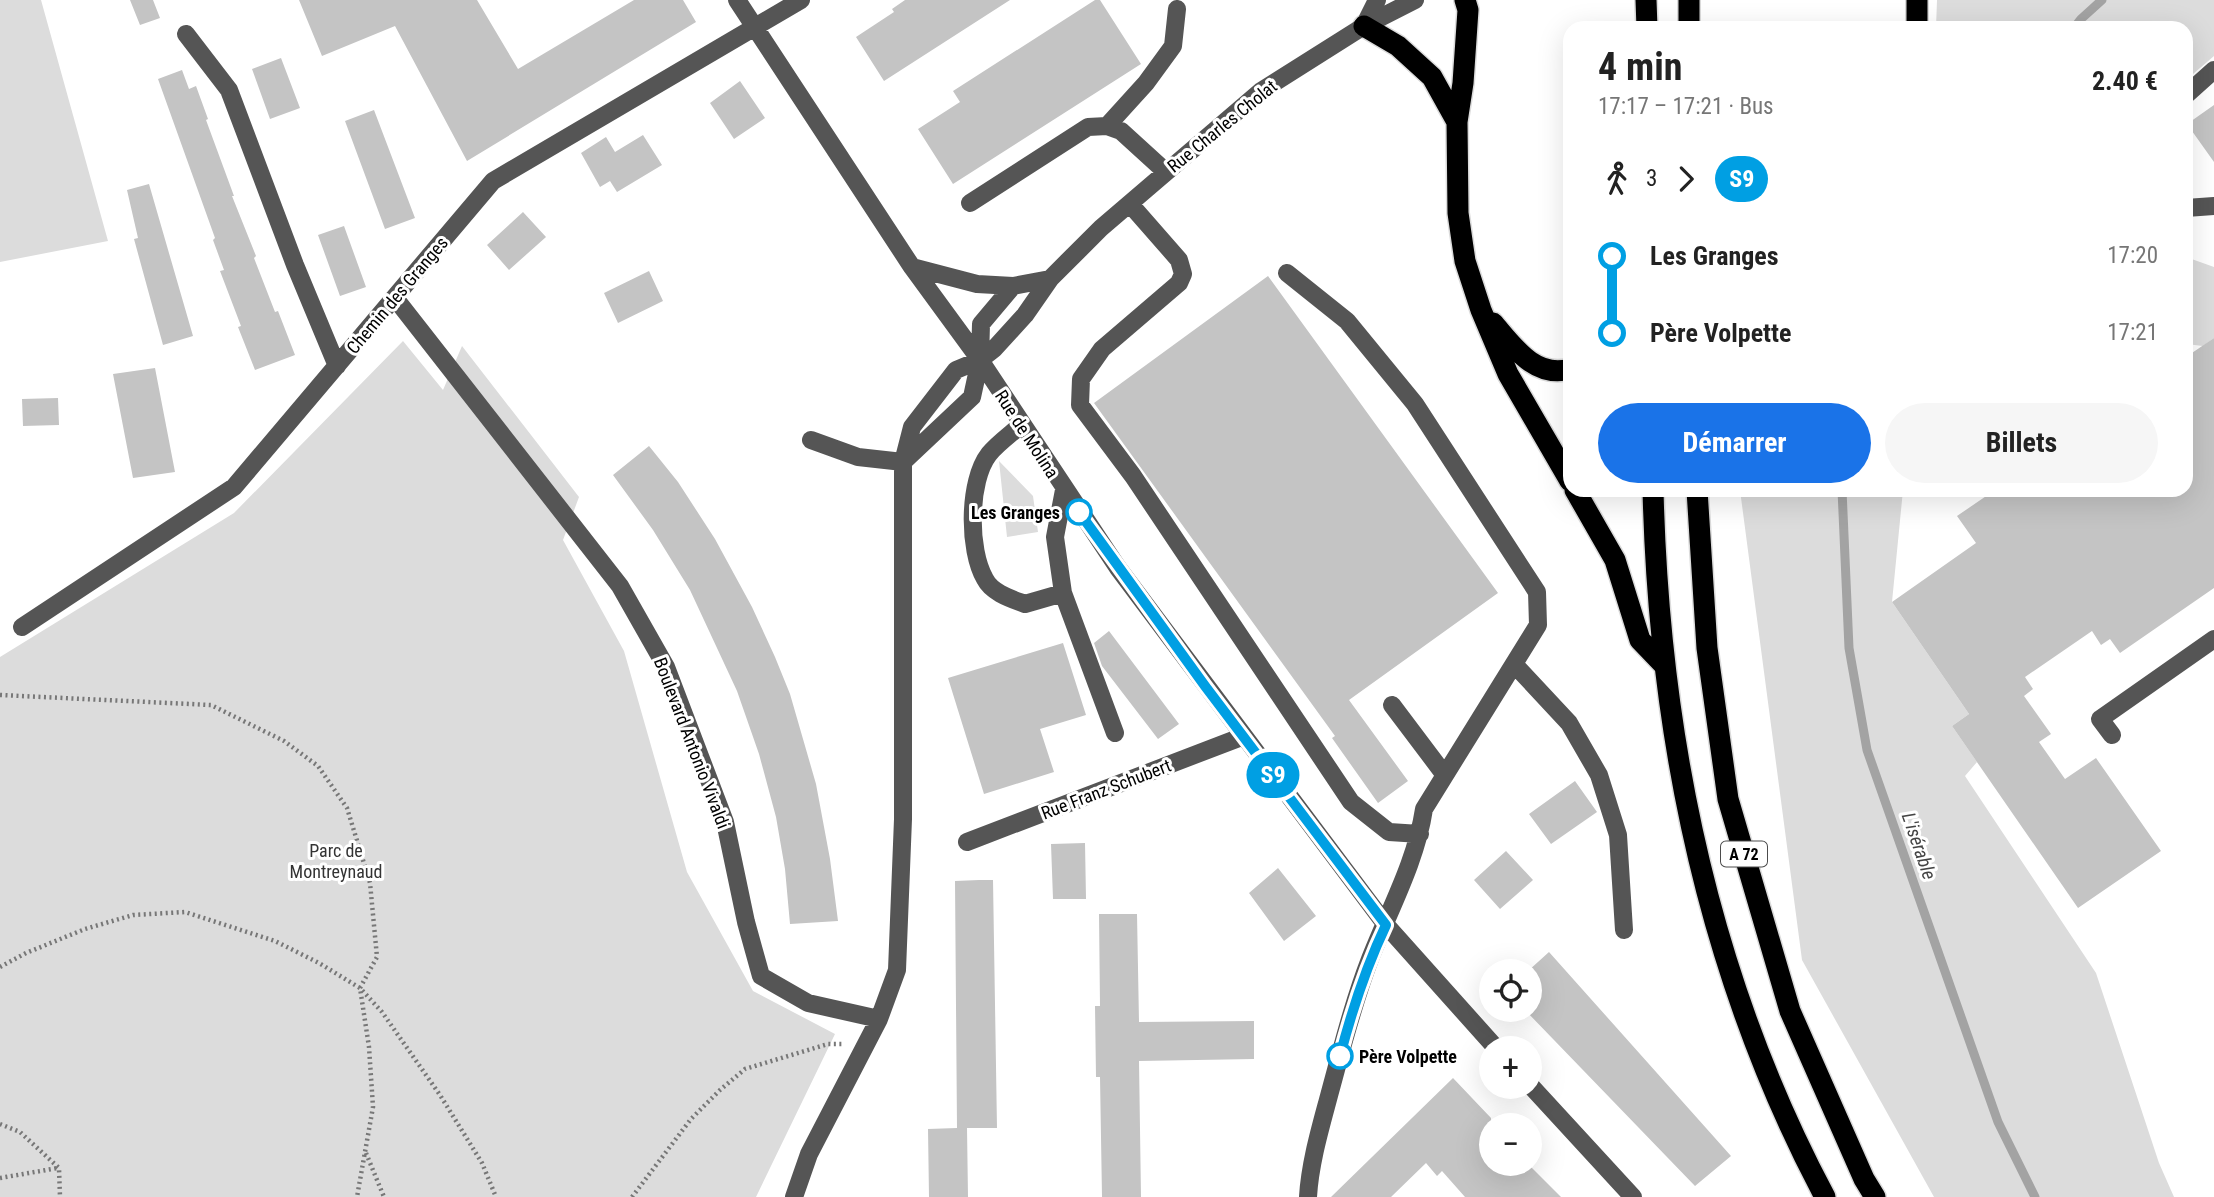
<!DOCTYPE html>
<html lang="fr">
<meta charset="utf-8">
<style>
:root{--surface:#fff;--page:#f6f6f6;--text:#222;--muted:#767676;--accent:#1a73e8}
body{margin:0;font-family:"Roboto Condensed",sans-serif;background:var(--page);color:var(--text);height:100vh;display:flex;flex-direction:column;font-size:26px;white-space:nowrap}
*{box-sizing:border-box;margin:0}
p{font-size:23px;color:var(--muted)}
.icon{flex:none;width:38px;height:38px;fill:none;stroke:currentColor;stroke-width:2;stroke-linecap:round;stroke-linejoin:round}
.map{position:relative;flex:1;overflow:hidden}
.side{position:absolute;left:1563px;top:21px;width:630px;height:476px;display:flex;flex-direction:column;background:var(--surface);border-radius:21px;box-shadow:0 7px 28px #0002}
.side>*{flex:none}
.badge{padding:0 14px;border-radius:23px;font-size:24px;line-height:46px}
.controls{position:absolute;left:1479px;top:959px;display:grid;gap:14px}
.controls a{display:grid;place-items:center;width:63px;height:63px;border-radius:50%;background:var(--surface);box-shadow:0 7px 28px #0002;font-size:35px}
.map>.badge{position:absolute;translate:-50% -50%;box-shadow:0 0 0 4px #fff}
.legs{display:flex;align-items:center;gap:10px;height:77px;padding:0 35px;font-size:23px}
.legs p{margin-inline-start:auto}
.summary{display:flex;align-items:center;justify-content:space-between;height:119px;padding:0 35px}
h1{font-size:38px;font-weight:700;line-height:52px}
.action{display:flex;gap:14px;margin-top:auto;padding:14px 35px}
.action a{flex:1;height:80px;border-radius:42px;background:var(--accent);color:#fff;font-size:28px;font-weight:700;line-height:80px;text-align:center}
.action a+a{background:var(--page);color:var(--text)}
ul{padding:0 35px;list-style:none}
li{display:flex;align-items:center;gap:24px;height:77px;font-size:26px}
li i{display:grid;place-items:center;width:10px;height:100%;margin:0 9px;background:currentColor}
li i::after{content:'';width:18px;height:18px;margin:-9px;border:5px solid;border-radius:50%;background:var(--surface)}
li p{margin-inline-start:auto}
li:first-child i{background:linear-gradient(#0000 50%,currentColor 0)}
li:last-child i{background:linear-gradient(currentColor 50%,#0000 0)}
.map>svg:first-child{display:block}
</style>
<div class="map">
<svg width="2214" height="1197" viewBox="0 0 2214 1197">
<rect width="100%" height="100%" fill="#fff"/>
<path fill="#dcdcdc" d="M0 0H41L108 241 0 262Z
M1937 0H2214V56L2186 80V28H1936Z
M2186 257 2214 267V338L2203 346 2186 344Z
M403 341 443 390 462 346 579 497 563 540 624 651 687 872 753 991 835 1034 756 1197H0V657L234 513Z
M999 461 1033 496 1038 532 1007 537Z
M1740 490H1903L1892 602 1969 714 1952 726 1977 762 1965 776 2096 973 2159 1163 2174 1197H1934L1802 960Z"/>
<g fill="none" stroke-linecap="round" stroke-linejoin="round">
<path stroke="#a3a3a3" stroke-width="9" d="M2074 28 2081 19 2102 0
M1842 490 1849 648 1867 750 1998 1122 2035 1197"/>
</g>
<path fill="#c4c4c4" d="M130 0H153L160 18 140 25Z
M299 0H477L518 69 634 0H683L696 22 467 161 395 26 322 56Z
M905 0H1010L884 81 856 37 894 12 892 9Z
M1095 0H1100L1141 64 953 184 918 129 960 102 953 91Z
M281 58 300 108 270 119 252 69Z
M182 70 189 89 196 86 208 119 206 120 234 196H232L256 256 254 258 275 312 278 311 295 355 255 370 238 327 241 326 220 271 224 270 213 240 215 238 158 79Z
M740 81 765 118 734 139 710 103Z
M2214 105V162L2187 124Z
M374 110 415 218 385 229 345 121Z
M643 135 662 165 617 192 610 181 600 187 581 153 606 137 615 152Z
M149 184 193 336 163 345 134 239 138 238 127 190Z
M523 212 546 237 509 270 487 245Z
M344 226 366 287 340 296 318 235Z
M649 271 663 301 618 323 604 293Z
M1268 276 1498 593 1349 700 1408 781 1378 803 1332 738 1335 736 1094 403Z
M2214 338V588L2120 653 2110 639 2101 645 2092 631 2025 677 2033 689 2024 696 2051 734 2039 742 2065 779 2096 758 2161 851 2078 908 1952 726 1969 714 1892 602 1976 543 1957 516 1995 490H2186V357Z
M155 368 175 472 133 478 113 374Z
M58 398 59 425 23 426 22 399Z
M649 446 678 482 715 539 752 607 775 657 790 694 816 784 830 859 838 921 790 924 785 869 776 817 759 754 737 691 690 590 653 530 613 475Z
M1109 631 1179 724 1158 739 1102 666 1094 643Z
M1063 643 1086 715 1040 729 1054 772 984 794 948 678Z
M1575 781 1597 812 1551 844 1529 814Z
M1085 843 1086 899H1053L1051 844Z
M1506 851 1533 880 1500 909 1474 880Z
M1278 868 1316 916 1284 941 1249 893Z
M979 880H993L997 1128H967L968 1197H929L928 1129 957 1128 955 881Z
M1099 914H1137L1139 1022 1254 1021V1059L1139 1061 1141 1197H1102L1100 1077H1096L1095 1006H1100Z
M1549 952 1731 1156 1695 1186 1525 1010H1530L1528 971Z
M1453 1078 1491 1118V1164H1528L1561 1197H1465L1442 1171 1437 1176 1426 1163 1391 1197H1331Z"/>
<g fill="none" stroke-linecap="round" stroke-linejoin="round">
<g stroke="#dbdbdb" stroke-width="24">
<path id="highway" d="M1465 0 1468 10 1463 83 1457 122 1458 213 1465 261 1481 310 1508 374 1570 481
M1646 0 1647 28
M1689 0V28
M1364 26 1398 46 1432 77 1457 122
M1917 28V0
M1493 323C1513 346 1535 379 1570 369
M1575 490 1615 560 1640 640 1664 665
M1653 490C1659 735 1709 979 1825 1197
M1697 490 1707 648 1728 799 1790 1011 1864 1179 1875 1197"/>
</g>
<path stroke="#777" stroke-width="4.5" stroke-dasharray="2 3.5" stroke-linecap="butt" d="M0 695 211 705 284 741 318 766 347 808 370 883 377 957 360 988 369 1047 373 1107 357 1197
M0 967 26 953 85 929 133 915 185 912 275 941 319 963 360 988 382 1012 440 1095 482 1163 496 1197
M0 1124 20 1132 59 1168 60 1197
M366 1153 384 1197
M0 1178 58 1168
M632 1197 691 1119 720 1090 745 1069 828 1044H842"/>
<path stroke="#555" stroke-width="18" d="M737 0 912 267 980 360 1118 568 1386 925 1496 1048
M1364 26 1377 0
M186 34 229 90 295 265 337 366
M2186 95 2214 70
M1107 126 1146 83 1173 46 1177 9
M970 203 1088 127 1107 126 1121 131 1166 172
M1130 204 1179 260 1183 274 1179 283 1102 349 1081 379 1080 405 1133 476 1351 802 1389 832 1420 834
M2186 208 2214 206
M912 267 977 284 1013 286
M1287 273 1347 321 1415 404 1537 592 1538 625 1424 809C1416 862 1389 910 1370 959 1353 1003 1342 1048 1330 1092 1321 1126 1310 1162 1308 1197
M395 298 620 586 666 667 725 822 746 922 761 976 808 1003 879 1019
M1021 425C1011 434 998 443 989 454 968 481 968 550 985 579 992 593 1012 599 1025 604L1063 593
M811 440 858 457 903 462
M903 462 972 397 980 360 981 324 1013 286 1050 279
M1064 490 1055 537 1063 593 1115 733
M22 627 234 487 493 181 801 0
M1514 664 1569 723 1599 775 1618 835 1624 930
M1392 705 1444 774
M2112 735 2100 719 2214 639
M967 842 1244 736
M1530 1085 1633 1197
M794 1197 809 1154 879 1019 897 970 903 819V462L912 427 956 370 980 360 994 349 1025 315 1050 279 1101 228 1261 91 1364 26 1415 0"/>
<use href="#highway" stroke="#000" stroke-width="21"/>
</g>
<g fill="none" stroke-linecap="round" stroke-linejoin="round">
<g stroke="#fff" stroke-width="16">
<path id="line-1" d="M1079 512 1205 686 1386 925C1366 967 1352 1010 1340 1056"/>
</g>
<use href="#line-1" stroke="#009fe3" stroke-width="10"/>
</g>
<g fill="#fff" stroke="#009fe3" stroke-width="3.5">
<circle cx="1079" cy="512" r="12"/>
<circle cx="1340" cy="1056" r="12"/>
</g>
<g text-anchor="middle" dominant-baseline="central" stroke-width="6" stroke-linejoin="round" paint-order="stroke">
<rect fill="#fff" stroke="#4c4c4c" stroke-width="2" x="1721" y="841.5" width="46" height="25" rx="5"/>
<g font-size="16" font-weight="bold" fill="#000">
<text x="1744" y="854">A 72</text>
</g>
<g font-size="18" fill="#000" stroke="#fff">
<text transform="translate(1222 126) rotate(-39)">Rue Charles Cholat</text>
<text transform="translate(397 295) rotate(-50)">Chemin des Granges</text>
<text transform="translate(1027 434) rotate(57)">Rue de Molina</text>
<text transform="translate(692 743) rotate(69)">Boulevard Antonio Vivaldi</text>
<text transform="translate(1106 789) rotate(-21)">Rue Franz Schubert</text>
</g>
<g font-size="18" font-weight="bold" fill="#000" stroke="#fff" text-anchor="end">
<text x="1060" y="512">Les Granges</text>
<text x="1359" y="1056" text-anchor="start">Père Volpette</text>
</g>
<g font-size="18" fill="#333" stroke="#fff">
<text x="336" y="850">Parc de<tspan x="336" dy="21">Montreynaud</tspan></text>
</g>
<g font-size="19" font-style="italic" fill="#444" stroke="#fff">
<text transform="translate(1919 846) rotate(71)">L'isérable</text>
</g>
</g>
</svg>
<div class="controls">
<a><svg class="icon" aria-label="locate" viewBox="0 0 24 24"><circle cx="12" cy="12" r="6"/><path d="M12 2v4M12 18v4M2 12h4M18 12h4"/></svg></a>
<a>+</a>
<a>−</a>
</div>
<b class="badge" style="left:1273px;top:775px;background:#009fe3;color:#fff">S9</b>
<section class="side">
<div class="summary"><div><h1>4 min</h1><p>17:17 – 17:21 · Bus</p></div><b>2.40 €</b></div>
<div class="legs"><svg class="icon" aria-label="walk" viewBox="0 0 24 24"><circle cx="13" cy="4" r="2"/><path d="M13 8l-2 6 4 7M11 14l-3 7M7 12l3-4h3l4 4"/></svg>3<svg class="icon" aria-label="forward" viewBox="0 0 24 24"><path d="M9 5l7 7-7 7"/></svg><b class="badge" style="background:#009fe3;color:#fff">S9</b></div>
<ul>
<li><i style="color:#009fe3"></i><b>Les Granges</b><p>17:20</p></li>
<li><i style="color:#009fe3"></i><b>Père Volpette</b><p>17:21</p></li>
</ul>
<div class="action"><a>Démarrer</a><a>Billets</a></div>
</section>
</div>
